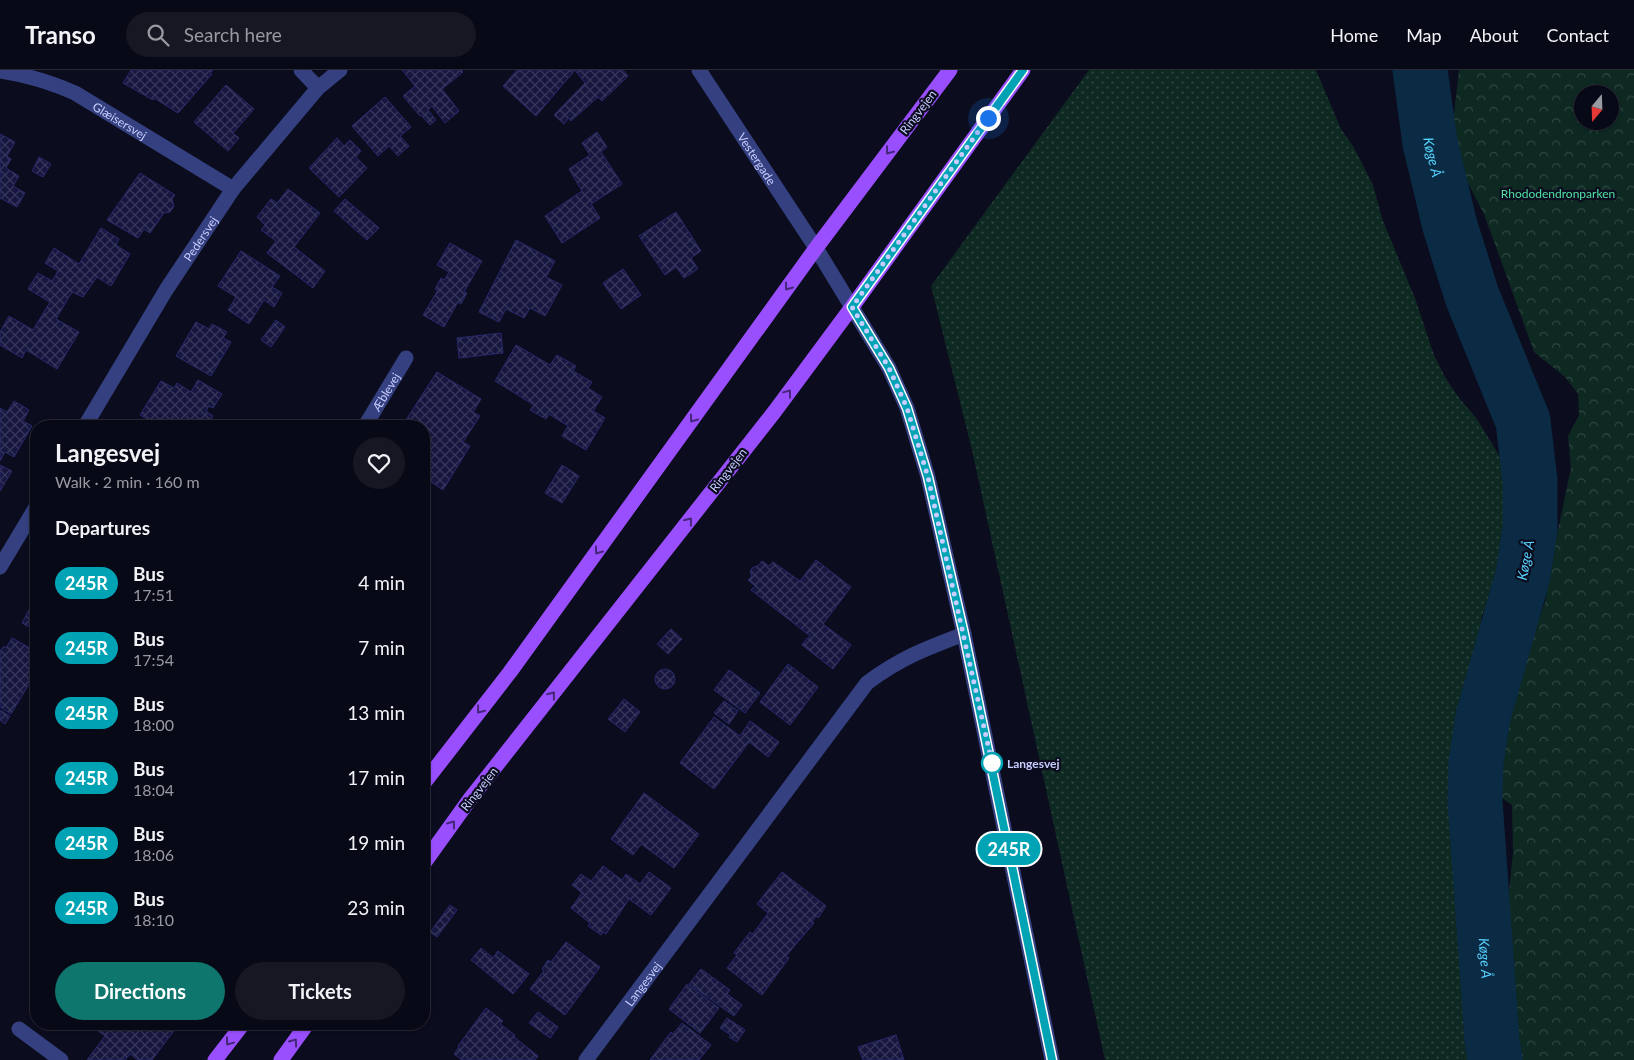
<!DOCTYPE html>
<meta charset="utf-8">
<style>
:root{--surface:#080916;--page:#161723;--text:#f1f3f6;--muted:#989aa1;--line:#292a35;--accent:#0f766e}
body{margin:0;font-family:Lato,sans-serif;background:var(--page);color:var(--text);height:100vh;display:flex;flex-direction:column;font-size:19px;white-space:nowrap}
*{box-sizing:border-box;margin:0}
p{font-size:16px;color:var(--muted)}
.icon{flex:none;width:28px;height:28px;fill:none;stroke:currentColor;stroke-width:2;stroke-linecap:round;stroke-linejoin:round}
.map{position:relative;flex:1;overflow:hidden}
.drawer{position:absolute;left:30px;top:350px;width:400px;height:610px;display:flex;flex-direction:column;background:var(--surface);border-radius:20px;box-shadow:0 1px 4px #0004,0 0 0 1px var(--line)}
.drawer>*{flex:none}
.badge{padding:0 10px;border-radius:16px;font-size:18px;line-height:32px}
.needle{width:32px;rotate:199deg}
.tools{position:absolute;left:1574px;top:15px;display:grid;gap:10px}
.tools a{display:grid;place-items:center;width:45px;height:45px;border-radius:50%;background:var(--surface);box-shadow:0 1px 4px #0004,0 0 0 1px var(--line);font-size:25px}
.you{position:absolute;width:25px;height:25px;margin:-12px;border:4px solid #fff;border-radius:50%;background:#1a73e8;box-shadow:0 0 0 8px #1a73e833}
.map>.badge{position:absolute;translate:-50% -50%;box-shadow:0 0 0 2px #fff}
h2{padding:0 25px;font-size:19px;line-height:45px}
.round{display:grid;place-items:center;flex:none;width:52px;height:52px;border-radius:26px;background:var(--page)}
.summary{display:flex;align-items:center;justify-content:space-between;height:85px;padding:0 25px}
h1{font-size:24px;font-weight:700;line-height:38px}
.button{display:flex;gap:10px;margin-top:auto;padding:10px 25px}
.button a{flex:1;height:58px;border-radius:30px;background:var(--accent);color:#fff;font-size:20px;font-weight:700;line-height:58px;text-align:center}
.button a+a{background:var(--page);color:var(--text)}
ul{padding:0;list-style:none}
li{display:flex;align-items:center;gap:15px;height:65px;padding:0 25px}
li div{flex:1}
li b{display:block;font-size:19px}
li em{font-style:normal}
li .badge{min-width:55px;font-weight:700;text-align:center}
header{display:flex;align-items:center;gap:30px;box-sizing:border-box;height:70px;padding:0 25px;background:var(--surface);border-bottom:1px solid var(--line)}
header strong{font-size:24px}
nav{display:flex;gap:28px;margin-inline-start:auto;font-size:18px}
.search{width:350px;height:45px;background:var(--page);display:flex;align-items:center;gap:12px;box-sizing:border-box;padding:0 18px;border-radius:28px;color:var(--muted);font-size:19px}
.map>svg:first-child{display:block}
</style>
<header>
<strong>Transo</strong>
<div class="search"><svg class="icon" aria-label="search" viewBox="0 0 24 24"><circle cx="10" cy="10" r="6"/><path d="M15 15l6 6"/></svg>Search here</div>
<nav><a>Home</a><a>Map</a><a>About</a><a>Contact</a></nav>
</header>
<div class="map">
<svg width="1634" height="990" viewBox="0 0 1634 990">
<defs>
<pattern id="green-dots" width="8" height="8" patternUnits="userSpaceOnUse" patternTransform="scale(1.25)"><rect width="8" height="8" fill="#0e2822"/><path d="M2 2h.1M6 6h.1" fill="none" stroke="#304643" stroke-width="1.8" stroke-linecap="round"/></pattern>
<pattern id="forest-crowns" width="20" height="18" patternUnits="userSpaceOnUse" patternTransform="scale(1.25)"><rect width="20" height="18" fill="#0e2822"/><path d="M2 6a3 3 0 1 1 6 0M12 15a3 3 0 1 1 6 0" fill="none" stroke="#304643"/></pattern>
<pattern id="building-cross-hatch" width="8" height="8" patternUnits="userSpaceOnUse" patternTransform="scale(1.25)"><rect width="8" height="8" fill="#17163f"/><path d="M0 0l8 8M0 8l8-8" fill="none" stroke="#37375c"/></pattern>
</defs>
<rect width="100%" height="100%" fill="#0b0c1e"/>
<path fill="url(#green-dots)" d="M1089 0H1316L1341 59 1353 76 1373 115 1383 151 1415 228 1434 285 1445 307 1460 329 1477 349 1505 395 1506 428 1499 499 1482 546 1477 578 1462 626 1456 686 1454 740 1459 800 1461 853 1475 958 1470 990H1105L972 380 931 216Z"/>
<path fill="url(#forest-crowns)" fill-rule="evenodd" d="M1459 0H1634V990H1514L1512 982V938L1504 869 1513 783 1512 735 1500 727 1498 712 1509 642 1520 597 1545 532 1555 474 1571 398 1568 366 1579 345 1578 324 1565 307 1534 282 1484 144 1460 98 1452 61ZM1582 24H1610V51H1582Z"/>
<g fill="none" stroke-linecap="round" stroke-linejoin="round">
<path stroke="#0a2b43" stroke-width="55" id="s1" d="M1420 0 1430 73 1450 156 1472 226 1523 351 1530 411V459L1523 505 1483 647 1476 692 1475 731 1492 970 1495 990"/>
</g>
<path fill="url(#building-cross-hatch)" stroke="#28286c" d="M131 0H213L210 3 212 4 178 43 154 28 153 30 123 13Z
M402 0H461L463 2 442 19 459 41 445 53 432 36 428 40 436 50 430 55 421 45 420 46 403 26 415 16Z
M517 0H623L628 6 602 31 598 27 571 51 569 48 564 54 554 45 585 13 575 0 536 46 503 16Z
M226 15 254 39 233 63 239 68 228 81 194 52Z
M385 27 411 57 400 66 409 76 398 86 389 76 378 86 352 56Z
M597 62 607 77 601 82 622 114 591 134 600 148 562 173 545 146 582 121 569 99 590 85 582 73Z
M0 64 15 72 7 86 11 89 6 98 19 106 13 116 25 123 17 137 0 128Z
M337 68 344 76 350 70 361 81 356 87 367 98 339 127 309 98Z
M39 87 51 94 43 107 32 101Z
M140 103 175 125 172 129 174 136 170 142 164 143 150 163 144 159 138 168 107 150Z
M288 119 320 143 294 177 325 201 313 218 267 183 276 171 261 160 265 155 257 147 271 129 277 133Z
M345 129 379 158 367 170 334 141Z
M676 142 701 181 691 188 698 199 684 208 676 197 665 205 639 166Z
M101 158 119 169 116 175 130 184 111 216 97 207 83 227 72 222 56 249 79 262 57 299 26 280 22 288 0 275V262L9 246 33 260 50 232 28 219 38 203 52 211 58 201 45 193 54 178 79 194Z
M516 170 555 191 546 207 562 215 545 246 530 238 524 248 506 239 499 252 479 242Z
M450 173 482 191 464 222 467 223 461 234 458 232 444 257 423 245 438 220 435 219 441 208 444 210 449 202 437 195Z
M241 181 280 206 272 217 282 223 274 237 264 230 249 254 228 240 236 227 218 216Z
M623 199 641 225 621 239 603 213Z
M276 250 285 257 271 277 261 270Z
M196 252 209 259 212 254 227 262 223 268 231 272 211 306 176 286Z
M501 263 503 283 459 288 457 268Z
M516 275 550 295 557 285 576 296 573 301 592 312 588 318 602 327 593 341 605 348 586 380 562 366 568 356 549 344 546 349 530 340 534 335 495 311Z
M437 302 481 329 473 342 480 346 463 372 470 376 443 420 424 407V356H410L404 353Z
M198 310 222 324 213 338 209 336 206 341 213 346 207 356H160L140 345 161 311 174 318 177 313 191 322Z
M14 331 29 340 23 351 32 356 14 387 5 382 0 391V338L7 342Z
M0 395 12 401 0 421Z
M562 395 579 406 562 433 545 423Z
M816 490 851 517 823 554 851 575 833 599 802 575 807 568 808 569 810 566 751 520 755 516 748 510 752 506 750 502 752 498 759 495 762 491 769 496 773 492 800 511Z
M36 522V561L22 553 31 536 30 529Z
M671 559 682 569 668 584 657 574Z
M12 568 30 578 36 569V582L35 581 29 591 36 596V619L29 614 11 644 0 637V581L4 576 6 578Z
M788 594 818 617 790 655 760 632Z
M655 609a10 10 0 1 1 20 0a10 10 0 1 1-20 0Z
M729 600 760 623 745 643 714 620Z
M624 629 640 642 625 662 608 649Z
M724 631 738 641 729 654 714 643Z
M0 640 10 646 5 654 0 650Z
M714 647 740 666 750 651 779 672 768 687 749 672 714 719 680 693Z
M644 723 699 764 674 798 641 774 633 785 611 769Z
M603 796 622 810 626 804 640 814 649 802 671 818 651 845 629 829 606 864 603 862 601 865 588 856 590 853 571 838 582 823 572 815 581 804 591 811Z
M782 802 826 836 818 848 816 846 812 852 814 853 786 886 789 888 762 925 727 898 737 885 734 883 750 862 753 864 768 843 757 834Z
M450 835 457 840 437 867 430 862Z
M566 872 600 897 565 945 530 919 544 901 542 899 548 890 551 892Z
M481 878 493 888 498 881 529 904 513 924 471 890Z
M701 899 730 920 727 924 742 935 734 946 689 914Z
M687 914 719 938 700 963 669 939Z
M486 938 503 951 500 954 515 965 514 967 538 986 535 990H462L454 984 459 977 458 976Z
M538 942 558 957 550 968 529 953Z
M727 948 745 960 737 972 729 967 731 965 720 958Z
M682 953 711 975 699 990H650L671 962 673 964Z
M96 954H179L152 990H138L130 984 125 990H87L105 966 98 961 101 957Z
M896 965 904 990H863L858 977Z"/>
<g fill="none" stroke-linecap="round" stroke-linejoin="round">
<g stroke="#34407f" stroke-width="15">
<path d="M301 0 318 18"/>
<path id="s2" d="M699 0 816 178 889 298 907 338 928 407 964 564 1052 990"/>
<path id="s3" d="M0 1C27 5 50 12 75 23L233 119"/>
<path id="s4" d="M85 356 166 220 233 119 318 18 340 0"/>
<path id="s5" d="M365 356 406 288"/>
<path d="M0 497 36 437"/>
<path d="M19 959 61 990"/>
<path id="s6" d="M586 990 867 613C900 588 927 578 964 564"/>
</g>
<path stroke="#9a4fff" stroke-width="15" d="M424 713 510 602 816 178 950 0
M424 793 470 729 775 341 852 237 1023 0
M215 990 243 954
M281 990 307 954"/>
</g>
<defs><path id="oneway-chevron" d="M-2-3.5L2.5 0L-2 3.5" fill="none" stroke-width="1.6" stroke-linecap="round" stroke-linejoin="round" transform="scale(1.25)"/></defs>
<g stroke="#442778">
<use href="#oneway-chevron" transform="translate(889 81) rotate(127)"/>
<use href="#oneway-chevron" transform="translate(788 217) rotate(126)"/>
<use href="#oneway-chevron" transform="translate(788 323) rotate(-53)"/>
<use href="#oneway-chevron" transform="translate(693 349) rotate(126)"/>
<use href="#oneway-chevron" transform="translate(689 451) rotate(-52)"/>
<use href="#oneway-chevron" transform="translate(598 481) rotate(126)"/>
<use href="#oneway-chevron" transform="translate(552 625) rotate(-52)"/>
<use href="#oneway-chevron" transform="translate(480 640) rotate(128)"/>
<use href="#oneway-chevron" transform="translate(452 754) rotate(-54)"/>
<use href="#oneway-chevron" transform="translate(229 972) rotate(127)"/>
<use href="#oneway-chevron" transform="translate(294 972) rotate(-54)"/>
</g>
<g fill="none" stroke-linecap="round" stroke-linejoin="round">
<g stroke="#fff" stroke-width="11">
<path id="line" d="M1023 0 852 237 889 298 907 338 928 407 964 564 1052 990"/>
</g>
<use href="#line" stroke="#00a3b4" stroke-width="8"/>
<path stroke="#c8cdff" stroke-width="5" stroke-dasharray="0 9" d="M988 48 852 237 889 298 907 338 928 407 992 693"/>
</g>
<circle fill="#fff" stroke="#00a3b4" stroke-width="2.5" cx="992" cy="693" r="10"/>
<g text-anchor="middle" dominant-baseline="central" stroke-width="4.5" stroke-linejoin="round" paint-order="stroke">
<g font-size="12" fill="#c8cdff" stroke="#0b0c1e">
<text transform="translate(918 42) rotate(-53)">Ringvejen</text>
<text stroke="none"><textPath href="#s3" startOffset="131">Glæisersvej</textPath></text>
<text stroke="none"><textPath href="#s2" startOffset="106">Vestergade</textPath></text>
<text stroke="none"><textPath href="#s4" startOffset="220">Pedersvej</textPath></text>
<text stroke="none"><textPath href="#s5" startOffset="40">Æblevej</textPath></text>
<text transform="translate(728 400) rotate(-52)">Ringvejen</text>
<text transform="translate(479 719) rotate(-52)">Ringvejen</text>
<text stroke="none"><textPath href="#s6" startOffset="95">Langesvej</textPath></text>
</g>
<g font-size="12" fill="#50e2a1" stroke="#0b0c1e">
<text x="1558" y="123">Rhododendronparken</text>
</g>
<g font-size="12" font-weight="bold" fill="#c8cdff" stroke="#0b0c1e" text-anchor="start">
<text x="1007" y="693">Langesvej</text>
</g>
<g font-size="14" font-style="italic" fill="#56d2ff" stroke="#0b0c1e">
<text stroke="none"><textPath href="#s1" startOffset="88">Køge Å</textPath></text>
<text transform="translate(1525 490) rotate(-79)">Køge Å</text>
<text stroke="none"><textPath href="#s1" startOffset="912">Køge Å</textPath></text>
</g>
</g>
</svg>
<div class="tools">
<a><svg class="needle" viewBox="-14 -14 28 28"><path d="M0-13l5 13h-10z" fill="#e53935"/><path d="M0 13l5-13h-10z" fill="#989aa1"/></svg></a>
</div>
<div class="you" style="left:988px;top:48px"></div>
<b class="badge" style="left:1009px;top:779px;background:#00a3b4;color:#fff">245R</b>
<section class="drawer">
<div class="summary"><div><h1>Langesvej</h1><p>Walk · 2 min · 160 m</p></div><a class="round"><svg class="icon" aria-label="heart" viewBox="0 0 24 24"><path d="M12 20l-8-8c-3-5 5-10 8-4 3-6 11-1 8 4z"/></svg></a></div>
<h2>Departures</h2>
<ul>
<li><span class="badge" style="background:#00a3b4;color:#fff">245R</span><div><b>Bus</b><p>17:51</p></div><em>4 min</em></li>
<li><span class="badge" style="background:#00a3b4;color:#fff">245R</span><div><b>Bus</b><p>17:54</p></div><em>7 min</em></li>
<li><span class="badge" style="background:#00a3b4;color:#fff">245R</span><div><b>Bus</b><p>18:00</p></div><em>13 min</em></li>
<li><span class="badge" style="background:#00a3b4;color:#fff">245R</span><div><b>Bus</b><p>18:04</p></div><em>17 min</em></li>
<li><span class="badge" style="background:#00a3b4;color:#fff">245R</span><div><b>Bus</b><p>18:06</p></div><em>19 min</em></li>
<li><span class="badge" style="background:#00a3b4;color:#fff">245R</span><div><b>Bus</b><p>18:10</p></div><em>23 min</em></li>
</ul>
<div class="button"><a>Directions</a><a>Tickets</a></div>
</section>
</div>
